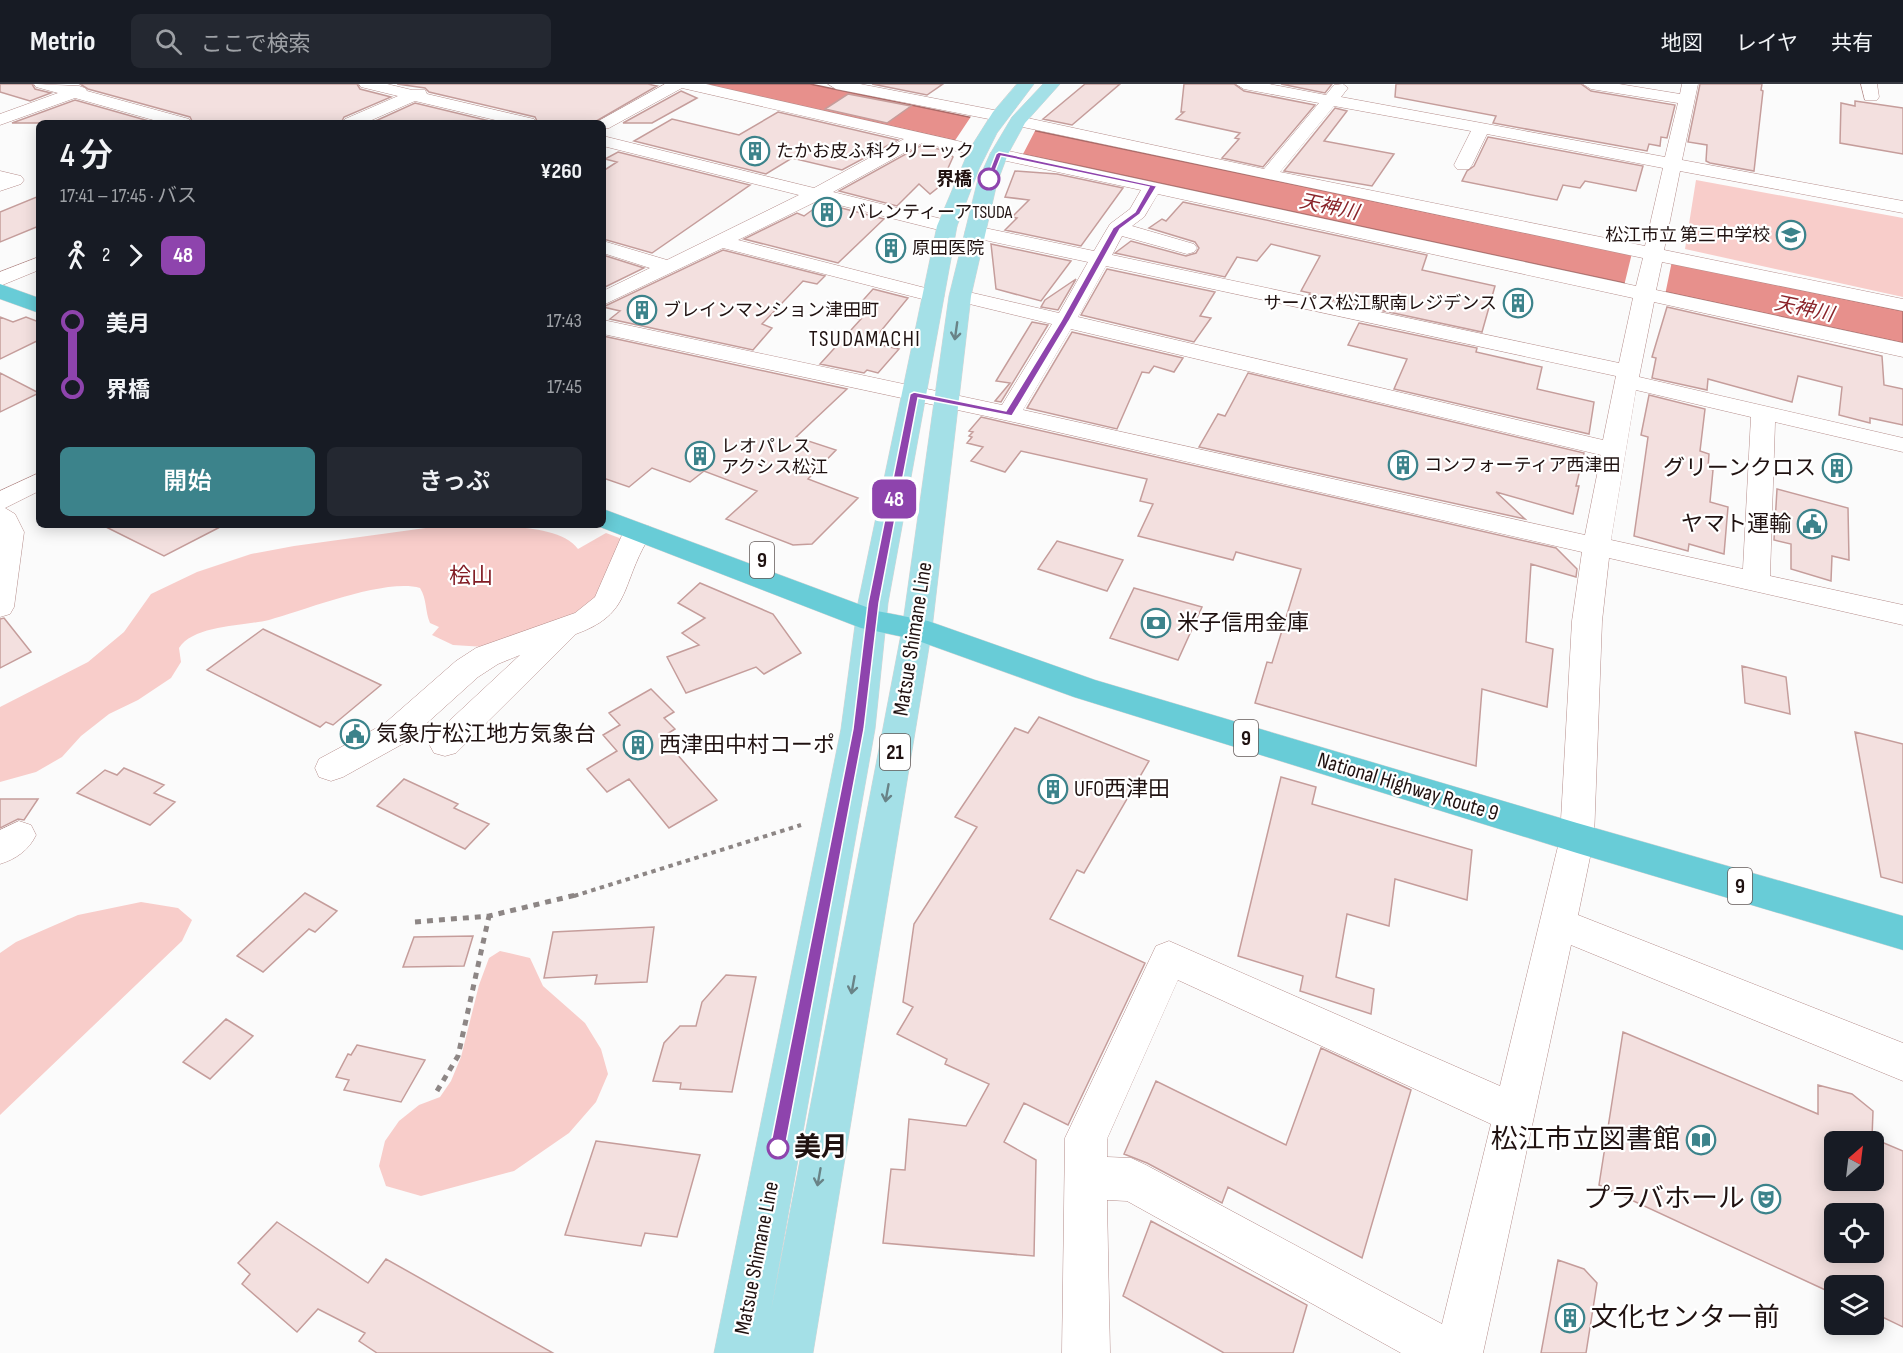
<!DOCTYPE html>
<html lang="ja">
<meta charset="utf-8">
<style>
:root{--surface:#171b24;--page:#242831;--text:#f1f3f6;--muted:#9ea1a6;--line:#363941;--accent:#3c838b}
body{margin:0;font-family:"Sofia Sans Condensed","Noto Sans JP",sans-serif;background:var(--page);color:var(--text);height:100vh;display:flex;flex-direction:column;font-size:22px;white-space:nowrap}
*{box-sizing:border-box;margin:0}
p{font-size:20px;color:var(--muted)}
.icon{flex:none;width:33px;height:33px;fill:none;stroke:currentColor;stroke-width:2;stroke-linecap:round;stroke-linejoin:round}
.map{position:relative;flex:1;overflow:hidden}
.panel{position:absolute;left:36px;top:36px;width:570px;height:408px;display:flex;flex-direction:column;background:var(--surface);border-radius:9px;box-shadow:0 3px 15px #0003}
.panel>*{flex:none}
.badge{padding:0 12px;border-radius:9px;font-size:21px;line-height:39px}
.needle{width:39px;rotate:28deg}
.fabs{position:absolute;left:1824px;top:1047px;display:grid;gap:12px}
.fabs a{display:grid;place-items:center;width:60px;height:60px;border-radius:9px;background:var(--surface);box-shadow:0 3px 15px #0003;font-size:30px}
.map>.badge{position:absolute;translate:-50% -50%;box-shadow:0 0 0 3px #fff}
.legs{display:flex;align-items:center;gap:9px;height:66px;padding:0 24px;font-size:20px}
.legs p{margin-inline-start:auto}
.head{display:flex;align-items:center;justify-content:space-between;height:102px;padding:0 24px}
h1{font-size:33px;font-weight:600;line-height:45px}
.button{display:flex;gap:12px;margin-top:auto;padding:12px 24px}
.button a{flex:1;height:69px;border-radius:9px;background:var(--accent);color:#fff;font-size:24px;font-weight:600;line-height:69px;text-align:center}
.button a+a{background:var(--page);color:var(--text)}
ul{padding:0 24px;list-style:none}
li{display:flex;align-items:center;gap:21px;height:66px;font-size:22px}
li i{display:grid;place-items:center;width:9px;height:100%;margin:0 8px;background:currentColor}
li i::after{content:'';width:15px;height:15px;margin:-8px;border:4px solid;border-radius:50%;background:var(--surface)}
li p{margin-inline-start:auto}
li:first-child i{background:linear-gradient(#0000 50%,currentColor 0)}
li:last-child i{background:linear-gradient(currentColor 50%,#0000 0)}
header{display:flex;align-items:center;gap:36px;box-sizing:border-box;height:84px;padding:0 30px;background:var(--surface);border-bottom:2px solid var(--line)}
header strong{font-size:28px}
nav{display:flex;gap:33px;margin-inline-start:auto;font-size:21px}
.search{width:420px;height:54px;background:var(--page);display:flex;align-items:center;gap:15px;box-sizing:border-box;padding:0 21px;border-radius:9px;color:var(--muted);font-size:22px}
.map>svg:first-child{display:block}
</style>
<header>
<strong>Metrio</strong>
<div class="search"><svg class="icon" aria-label="search" viewBox="0 0 24 24"><circle cx="10" cy="10" r="6"/><path d="M15 15l6 6"/></svg>ここで検索</div>
<nav><a>地図</a><a>レイヤ</a><a>共有</a></nav>
</header>
<div class="map">
<svg width="1903" height="1269" viewBox="0 0 1903 1269">
<rect width="100%" height="100%" fill="#fbfbfb"/>
<path fill="#f8cdca" d="M1696 96 1903 134V213L1685 165Z
M495 442C520 443 564 445 578 465L606 449 622 455 596 518 568 536 485 563 453 561 432 551 439 543 430 539C425 528 427 515 420 504 385 494 306 526 269 536 244 542 194 541 179 564L181 578 171 594 138 616 109 630 81 652 62 673 36 688 0 698V623L88 578 124 548 151 510 197 488 251 470 294 462 433 443Z
M141 818 178 824 192 836 182 857 0 1031V869L16 858 78 831Z
M500 867 530 874 543 902 585 939 601 965 608 990 596 1018 569 1049 514 1087 421 1112 386 1102 379 1082 385 1057 399 1037 419 1021 440 1013 451 997 461 973 479 901 489 874Z"/>
<path fill="#e7908c" stroke="#ab6a67" stroke-width="1.5" d="M702 0H810L1903 227V259L1080 82 947 55Z"/>
<path fill="#fbfbfb" d="M972 31 1036 45 1022 72 954 58Z
M1632 169 1672 177 1665 211 1624 202Z"/>
<path fill="#f3e0df" stroke="#c59d9b" stroke-width="1.5" fill-rule="evenodd" d="M0 0H32L35 5 51 9 30 17 0 8Z
M80 0H357L360 5 391 13 344 33 341 39H193L190 33 88 5Z
M397 0H648L657 2 593 39H538L535 33 429 8 425 4Z
M872 0H943L927 11Z
M1085 0H1120L1072 41 1043 35Z
M1184 0H1234L1244 7 1315 21 1263 83 1222 74 1239 55 1235 54 1240 49 1176 35 1184 28H1181Z
M1281 0H1332L1325 9Z
M1396 0H1581L1591 7 1675 21 1667 54 1661 53 1660 62 1649 60 1647 67 1493 39 1496 32 1395 13Z
M1700 0H1762L1761 6 1763 7 1754 87 1710 79 1706 77 1707 61 1688 58Z
M681 7 697 14 652 39H623Z
M848 10 911 22 887 39 825 25Z
M75 16 156 39H12Z
M1855 17 1903 24V70L1840 59 1841 19 1855 22Z
M415 19 498 39H371Z
M1335 24 1347 27 1324 57 1394 70 1372 102 1284 87Z
M778 28 898 56 842 86 792 74 766 90 634 57 672 35 739 51Z
M1488 53 1643 82 1636 107 1585 97 1580 104 1563 101 1557 116 1462 97 1467 87 1474 82Z
M922 61 946 67 953 73 940 102 930 110 919 100 897 122 839 107Z
M618 68 750 101 652 169 603 155V87L617 78 605 75Z
M1015 87 1057 90 1123 104 1081 162 1005 146 1017 134 1012 133 1029 116 1005 113Z
M39 112V142L0 158V128Z
M1183 118 1427 171 1422 186 1495 202 1482 248 1309 211 1310 209 1301 207 1320 172 1271 160 1257 177 1237 173 1225 193 1115 169 1131 157 1186 172 1196 169 1199 164 1195 158 1149 144 1162 135 1166 137Z
M822 119 884 135 838 179 744 155 797 129 804 132Z
M991 160 1071 177 1041 217 996 205Z
M723 166 825 192 817 200 803 197 762 240 772 244 753 266 610 235 620 227 603 223Z
M603 171 644 184 603 204Z
M1107 185 1215 208 1200 232 1211 234 1194 258 1081 231Z
M1076 195 1058 226 1041 223 1045 216Z
M873 205 908 214 871 259 899 265 878 289 867 286 864 289 820 280 861 235 848 233Z
M1667 223 1882 272 1884 301 1903 305V341L1870 334V339L1839 331 1842 303 1798 292 1792 318 1708 295 1707 306 1652 294 1656 274 1652 273Z
M0 233 13 238 26 233 39 238V256L0 275Z
M1032 238 1048 241 1001 318 995 317 1010 299 996 297Z
M1359 239 1477 264 1476 268 1542 283 1537 305 1594 318 1589 350 1394 305 1407 275 1348 261Z
M1072 248 1183 274 1174 288 1154 282 1149 289 1142 288 1117 345 1027 324Z
M603 252 847 305 796 353 836 366 808 395 858 414 812 460 793 461 726 435 757 407 704 387 690 398 652 384 629 403 603 394Z
M0 289 39 309 0 328Z
M1248 289 1584 369 1576 402H1579L1573 430 1496 408 1525 435 1199 363 1218 330 1225 332Z
M1649 311 1705 325 1700 367 1709 370 1708 384 1713 386 1710 418 1728 423 1724 470 1689 460 1688 467 1634 452 1648 353 1641 351Z
M981 333 1556 464 1577 485 1576 493 1531 480 1526 558 1553 565 1547 623 1482 605 1476 682 1255 619 1267 578 1272 579 1301 485 1236 468 1233 476 1138 452 1153 420 1140 417 1147 395 1021 367 1005 388 971 377 983 363 967 359 972 353 969 352 973 348 969 347Z
M1777 405 1848 424 1849 476 1832 472 1831 497 1791 485V460L1774 456Z
M102 441H224L164 472Z
M1057 457 1123 476 1107 507 1038 485Z
M700 499 773 530 801 569 764 590 756 583 686 609 667 573 699 561 682 549 705 534 678 519Z
M1134 504 1202 523 1178 576 1110 554Z
M4 534 31 568 0 584V535Z
M263 545 381 601 333 641 326 638 320 643 207 586Z
M1742 582 1786 593 1790 630 1745 619Z
M651 605 674 628 664 634 675 645 662 653 717 716 669 744 629 695 607 708 587 685 617 667 603 651 620 641 609 629Z
M1039 633 1149 677 1084 789 1077 786 1050 835 1145 879 1068 1041 1024 1019 1004 1058 1036 1076 1034 1172 883 1159 891 1085 905 1086 909 1035 966 1042 989 1000 945 980 947 975 897 950 913 923 903 918 914 840 977 743 955 733 1015 644 1028 649Z
M1855 648 1903 660V799L1881 793Z
M124 684 164 701 154 709 175 718 150 741 77 709 105 686 117 691Z
M1281 693 1316 703 1312 720 1472 766 1467 816 1395 795 1389 842 1347 830 1336 893 1374 905 1371 930 1300 907 1303 892 1238 872Z
M404 695 458 720 454 724 489 740 465 765 377 722Z
M0 715H38L24 736 18 735 0 744Z
M305 809 337 827 315 848 309 845 263 888 237 872Z
M654 843 647 898 595 900 597 891 544 894 553 848Z
M473 852 464 882 403 883 414 853Z
M726 891 756 893 732 1008 680 1005 681 999 653 997 664 959 680 942H696L702 918Z
M226 935 253 952 210 995 183 978Z
M1623 948 1818 1030V1001L1852 1010 1873 1027 1872 1054 1903 1067V1243L1874 1229V1202H1834V1210L1599 1101ZM1834 1058H1874V1096H1834ZM1834 1130H1874V1168H1834Z
M357 961 425 976 401 1018 344 1006 349 996 336 993 348 970 351 971Z
M1321 964 1411 1006 1362 1174 1228 1103 1222 1119 1147 1079 1124 1070 1156 997 1286 1061Z
M596 1057 700 1071 677 1153 645 1149 641 1162 565 1151Z
M1151 1137 1307 1221 1293 1269H1224L1123 1212Z
M277 1138 368 1199 386 1175 553 1269H377L359 1257 365 1249 318 1225 297 1248 242 1200 250 1190 238 1179Z
M1558 1176 1584 1185 1597 1199 1586 1269H1541Z"/>
<g fill="none" stroke-linecap="round" stroke-linejoin="round">
<g stroke="#b58d8b" stroke-width="1">
<path id="minor" d="M34 0 79 2 85 4 87 7 189 35 191 39H164L75 14 0 41V30L58 9 36 3Z
M359 0H387L412 6H425L427 10 534 35 536 39H508L415 17 365 39H343L345 35 398 12 361 3Z
M665 0H706L984 63 987 67 984 71 978 72 922 59 833 108 954 138 957 142 954 146 947 148 819 116 738 156 941 208 944 212 941 216 934 218 723 164 603 221V207L650 184 603 169V157L667 176 799 111 603 62V52L814 104 904 55 682 4 609 44 603 45V39H595Z
M828 0H860L999 27 1007 32 999 37 836 5Z
M1236 0H1269L1326 11 1334 1 1343 0 1348 4 1341 13 1665 73 1678 19 1591 5 1583 0H1619L1680 10 1682 0H1698L1682 76 1903 117V129L1680 87 1664 166 1903 215V227L1662 178 1656 206 1903 259V273L1654 218 1639 293 1903 354V368L1775 338 1770 492 1903 521V541L1609 474 1602 537 1594 754 1578 831 1903 959V997L1571 861 1483 1269H1401L1127 1117 1107 1116 1110 1269H1062L1065 1054 1156 862 1169 857 1500 1002 1560 754 1572 537 1582 468 1009 337 603 250V236L1002 321 1052 240 953 216 950 212 953 208 960 206 1059 229 1088 178 975 154 968 152 965 148 968 144 975 142 1094 167 1110 140 1130 125 1141 106 993 74 990 70 993 66 999 65 1636 202 1643 174 1018 42 1010 37 1018 32 1264 85 1319 19 1244 5ZM1334 22 1471 47 1454 81 1457 85H1469L1472 81 1487 50 1663 84 1645 162 1280 88ZM1158 110 1633 214 1619 279 1112 171 1122 152 1187 170 1194 168 1197 164 1194 160 1132 142 1144 133ZM1106 182 1616 292 1603 356 1078 233ZM1071 245 1601 371 1585 451 1023 326ZM1636 306 1751 333 1743 485 1611 456ZM1178 896 1491 1040 1442 1240 1146 1081 1131 1074 1107 1073V1055Z
M1861 0H1877L1879 13 1877 16H1865Z
M0 87 21 92 24 96 21 100 0 107Z
M39 173V186L0 202V188Z
M39 389V407L5 424 15 430 24 448 14 523 10 530 0 533V407Z
M641 440 651 443 654 449C651 454 646 458 643 464 621 507 628 531 576 550L456 669 445 672 434 669 429 660 434 651 520 571 498 580 478 593 406 658 343 693 331 697 319 693 315 684 319 675 384 640 456 577 476 564 575 529 595 513 622 451 631 443Z
M19 737 31 741 36 751C29 766 16 775 0 780V746Z"/>
</g>
<g stroke="#d7d4d4" stroke-width="1">
<path id="major" d="M1017 0H1034L997 49 979 85 957 142 888 519 875 645 771 1227 902 545 949 212 977 99 990 70 1012 33 1043 0H1060L1025 39 1008 70 997 99 971 212 932 545 813 1269H714L841 645 858 519 937 142 969 66 993 28Z"/>
</g>
<g stroke="#d7d4d4" stroke-width="1">
<path id="highway" d="M0 200 39 214V229L0 215Z
M603 425 877 527 928 537 1095 596 1577 739 1903 832V866L1577 769 1074 613 913 555 861 544 595 441H603Z"/>
</g>
<path stroke="#8d8685" stroke-width="4" stroke-dasharray="4.5 4.5" stroke-linecap="butt" d="M574 812 801 741"/>
<path stroke="#8d8685" stroke-width="5" stroke-dasharray="6 6" stroke-linecap="butt" d="M415 838 489 832 580 810
M437 1007 458 972 489 832"/>
<use href="#minor" fill="#fff" fill-rule="evenodd"/>
<use href="#major" fill="#a4e0e7" fill-rule="evenodd"/>
<use href="#highway" fill="#68ccd7" fill-rule="evenodd"/>
</g>
<defs><path id="oneway-shaft" d="M-6 0H5M1.5-3L5.5 0L1.5 3" fill="none" stroke-width="1.6" stroke-linecap="round" stroke-linejoin="round" transform="scale(1.5)"/></defs>
<g stroke="#698387">
<use href="#oneway-shaft" transform="translate(956 247) rotate(98)"/>
<use href="#oneway-shaft" transform="translate(887 709) rotate(100)"/>
<use href="#oneway-shaft" transform="translate(853 901) rotate(100)"/>
<use href="#oneway-shaft" transform="translate(819 1093) rotate(100)"/>
</g>
<path fill="#8e44ad" stroke="#fff" stroke-width="1.5" d="M999 68 1157 102 1140 130 1120 145 1069 237 1012 332 918 314 879 519 864 645 785 1064 783 1069 778 1071 772 1069 770 1064 853 645 868 519 910 310 914 308 1006 327 1061 237 1113 144 1135 128 1149 103 1001 72 992 95 986 96 996 70Z"/>
<defs>
<g id="building-ring" transform="scale(1.5)"><circle r="9.5" fill="#fff" stroke="#3c838b" stroke-width="1.5"/><path d="M-4-6H4V6H1V3H-1V6H-4ZM-2.5-4.3h1.7v1.8h-1.7ZM.8-4.3h1.7v1.8H.8ZM-2.5-1h1.7V.8h-1.7ZM.8-1h1.7V.8H.8Z" fill="#3c838b"/></g>
<g id="school-ring" transform="scale(1.5)"><circle r="9.5" fill="#fff" stroke="#3c838b" stroke-width="1.5"/><path d="M0-5L7-2L0 1L-7-2ZM-4 1L0 2.5L4 1V4Q0 6-4 4Z" fill="#3c838b"/></g>
<g id="civic-ring" transform="scale(1.5)"><circle r="9.5" fill="#fff" stroke="#3c838b" stroke-width="1.5"/><path d="M-.6-6.5H3V-4.5H.6V-3L4-1V1h2V6H-6V1h2V-1L-.6-3ZM-1.2 2.5V6h2.4V2.5Z" fill="#3c838b"/></g>
<g id="bank-ring" transform="scale(1.5)"><circle r="9.5" fill="#fff" stroke="#3c838b" stroke-width="1.5"/><path d="M-6-4H6V4H-6ZM0-2.3a2.3 2.3 0 1 0 0 4.6a2.3 2.3 0 1 0 0-4.6Z" fill="#3c838b"/></g>
<g id="library-ring" transform="scale(1.5)"><circle r="9.5" fill="#fff" stroke="#3c838b" stroke-width="1.5"/><path d="M-6-4Q-3-5.5-.7-3.5V5Q-3 3-6 4ZM6-4Q3-5.5 .7-3.5V5Q3 3 6 4Z" fill="#3c838b"/></g>
<g id="theatre-ring" transform="scale(1.5)"><circle r="9.5" fill="#fff" stroke="#3c838b" stroke-width="1.5"/><path d="M-5-5.5Q0-4 5-5.5V0Q5 5 0 6Q-5 5-5 0ZM-3.3-2.5H-1v1.5H-3.3ZM1-2.5H3.3v1.5H1ZM-2.8 1Q0 5.5 2.8 1Z" fill="#3c838b"/></g>
</defs>
<g fill-rule="evenodd">
<use href="#building-ring" x="755" y="67"/>
<use href="#building-ring" x="827" y="128"/>
<use href="#school-ring" x="1791" y="151"/>
<use href="#building-ring" x="891" y="164"/>
<use href="#building-ring" x="1518" y="219"/>
<use href="#building-ring" x="642" y="226"/>
<use href="#building-ring" x="700" y="372"/>
<use href="#building-ring" x="1403" y="381"/>
<use href="#building-ring" x="1837" y="384"/>
<use href="#civic-ring" x="1812" y="440"/>
<use href="#bank-ring" x="1156" y="539"/>
<use href="#civic-ring" x="355" y="650"/>
<use href="#building-ring" x="638" y="661"/>
<use href="#building-ring" x="1053" y="705"/>
<use href="#library-ring" x="1701" y="1056"/>
<use href="#theatre-ring" x="1766" y="1115"/>
<use href="#building-ring" x="1570" y="1234"/>
</g>
<g fill="#fff" stroke="#8e44ad" stroke-width="3">
<circle cx="989" cy="95" r="10"/>
<circle cx="778" cy="1064" r="10"/>
</g>
<g text-anchor="middle" dominant-baseline="central" stroke-width="4.5" stroke-linejoin="round" paint-order="stroke">
<g font-size="18" fill="#201211" stroke="#fff" text-anchor="start">
<text x="776" y="67">たかお皮ふ科クリニック</text>
<text x="848" y="128">バレンティーアTSUDA</text>
<text x="1770" y="151" text-anchor="end">松江市立 第三中学校</text>
<text x="912" y="164">原田医院</text>
<text x="1497" y="219" text-anchor="end">サーパス松江駅南レジデンス</text>
<text x="663" y="226">ブレインマンション津田町</text>
<text x="721" y="362">レオパレス<tspan x="721" dy="21">アクシス松江</tspan></text>
<text x="1424" y="381">コンフォーティア西津田</text>
</g>
<g font-size="18" font-weight="bold" fill="#201211" stroke="#fff" text-anchor="end">
<text x="972" y="95">界橋</text>
</g>
<g font-size="20" font-style="italic" fill="#8a242a" stroke="#fff">
<text transform="translate(1329 123) rotate(12)">天神川</text>
<text transform="translate(1804 225) rotate(12)">天神川</text>
</g>
<g fill="#fff" stroke="#635958" stroke-width="1.5">
<rect x="750" y="458" width="24" height="36" rx="4.5"/>
<rect x="1234" y="636" width="24" height="36" rx="4.5"/>
<rect x="880" y="650" width="30" height="36" rx="4.5"/>
<rect x="1728" y="784" width="24" height="36" rx="4.5"/>
</g>
<g font-size="21" font-weight="bold" fill="#201211">
<text x="762" y="476">9</text>
<text x="1246" y="654">9</text>
<text x="895" y="668">21</text>
<text x="1740" y="802">9</text>
</g>
<g font-size="22" letter-spacing="1.5" fill="#201211" stroke="#fff">
<text x="865" y="255">TSUDAMACHI</text>
</g>
<g font-size="22" fill="#201211" stroke="#fff" text-anchor="start">
<text x="1816" y="384" text-anchor="end">グリーンクロス</text>
<text x="1791" y="440" text-anchor="end">ヤマト運輸</text>
<text x="1177" y="539">米子信用金庫</text>
<text x="376" y="650">気象庁松江地方気象台</text>
<text x="659" y="661">西津田中村コーポ</text>
<text x="1074" y="705">UFO西津田</text>
</g>
<g font-size="22" fill="#821c24" stroke="#fff">
<text x="471" y="492">桧山</text>
</g>
<g font-size="22" fill="#201211" stroke="#fff">
<text transform="translate(913 555) rotate(-81)">Matsue Shimane Line</text>
<text transform="translate(1408 703) rotate(17)">National Highway Route 9</text>
<text transform="translate(757 1174) rotate(-79)">Matsue Shimane Line</text>
</g>
<g font-size="27" fill="#201211" stroke="#fff" text-anchor="end">
<text x="1680" y="1056">松江市立図書館</text>
<text x="1745" y="1115">プラバホール</text>
<text x="1591" y="1234" text-anchor="start">文化センター前</text>
</g>
<g font-size="27" font-weight="bold" fill="#201211" stroke="#fff" text-anchor="start">
<text x="794" y="1064">美月</text>
</g>
</g>
</svg>
<div class="fabs">
<a><svg class="needle" viewBox="-14 -14 28 28"><path d="M0-13l5 13h-10z" fill="#e53935"/><path d="M0 13l5-13h-10z" fill="#9ea1a6"/></svg></a>
<a><svg class="icon" aria-label="locate" viewBox="0 0 24 24"><circle cx="12" cy="12" r="6"/><path d="M12 2v4M12 18v4M2 12h4M18 12h4"/></svg></a>
<a><svg class="icon" aria-label="layers" viewBox="0 0 24 24"><path d="M12 4l9 5-9 5-9-5zM3 14l9 5 9-5"/></svg></a>
</div>
<b class="badge" style="left:894px;top:415px;background:#8e44ad;color:#fff">48</b>
<section class="panel">
<div class="head"><div><h1>4 分</h1><p>17:41 – 17:45 · バス</p></div><b>¥260</b></div>
<div class="legs"><svg class="icon" aria-label="walk" viewBox="0 0 24 24"><circle cx="13" cy="4" r="2"/><path d="M13 8l-2 6 4 7M11 14l-3 7M7 12l3-4h3l4 4"/></svg>2<svg class="icon" aria-label="forward" viewBox="0 0 24 24"><path d="M9 5l7 7-7 7"/></svg><b class="badge" style="background:#8e44ad;color:#fff">48</b></div>
<ul>
<li><i style="color:#8e44ad"></i><b>美月</b><p>17:43</p></li>
<li><i style="color:#8e44ad"></i><b>界橋</b><p>17:45</p></li>
</ul>
<div class="button"><a>開始</a><a>きっぷ</a></div>
</section>
</div>
